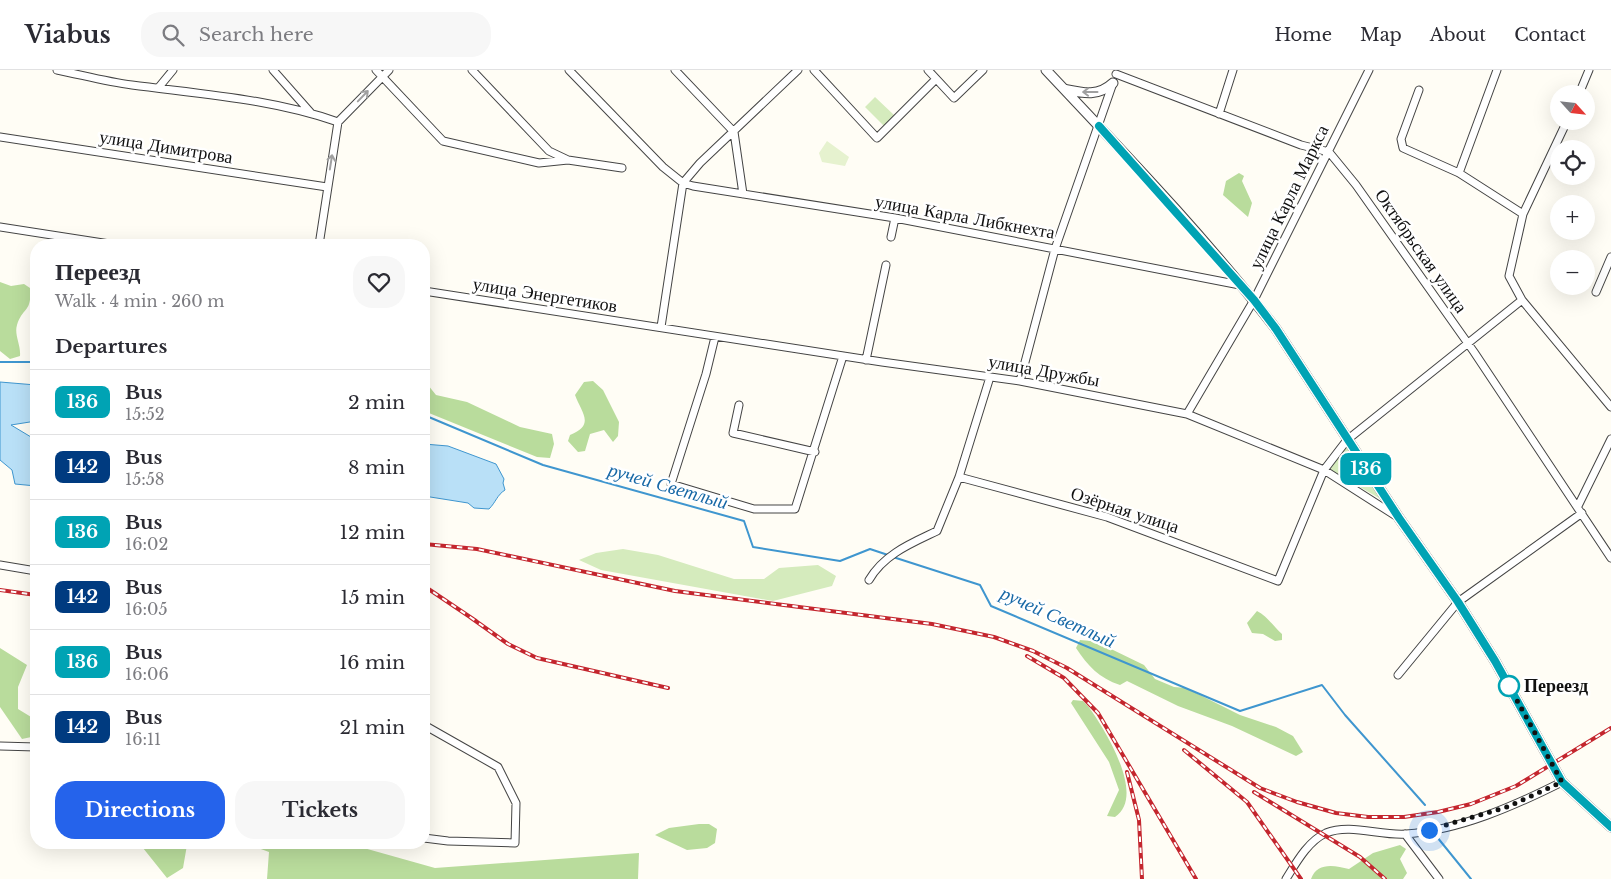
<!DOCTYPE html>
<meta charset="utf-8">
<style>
:root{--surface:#fff;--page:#f7f7f7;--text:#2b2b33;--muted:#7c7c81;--line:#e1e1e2;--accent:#2563eb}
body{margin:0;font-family:"Libre Baskerville",serif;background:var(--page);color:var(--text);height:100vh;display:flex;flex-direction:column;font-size:19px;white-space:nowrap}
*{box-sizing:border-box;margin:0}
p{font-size:16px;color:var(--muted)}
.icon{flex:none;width:28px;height:28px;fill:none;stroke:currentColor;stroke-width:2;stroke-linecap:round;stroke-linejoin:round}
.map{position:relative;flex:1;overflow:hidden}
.sheet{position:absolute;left:30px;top:169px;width:400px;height:610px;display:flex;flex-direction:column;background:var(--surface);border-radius:20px;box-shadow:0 5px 20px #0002}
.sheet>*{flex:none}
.badge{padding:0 10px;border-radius:8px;font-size:18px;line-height:32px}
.needle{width:32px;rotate:117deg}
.fabs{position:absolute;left:1550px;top:15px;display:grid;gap:10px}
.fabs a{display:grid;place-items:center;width:45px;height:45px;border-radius:50%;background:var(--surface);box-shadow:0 5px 20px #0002;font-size:25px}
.you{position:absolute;width:25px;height:25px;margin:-12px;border:4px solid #fff;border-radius:50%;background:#1a73e8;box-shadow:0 0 0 8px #1a73e833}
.map>.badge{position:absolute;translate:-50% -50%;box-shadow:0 0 0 2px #fff}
h2{padding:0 25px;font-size:19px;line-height:45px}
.round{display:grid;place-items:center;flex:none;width:52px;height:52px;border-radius:20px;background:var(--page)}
.headline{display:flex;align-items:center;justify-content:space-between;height:85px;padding:0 25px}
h1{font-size:24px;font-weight:700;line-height:38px}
.button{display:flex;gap:10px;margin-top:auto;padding:10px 25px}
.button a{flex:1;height:58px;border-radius:20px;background:var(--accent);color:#fff;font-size:20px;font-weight:700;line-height:58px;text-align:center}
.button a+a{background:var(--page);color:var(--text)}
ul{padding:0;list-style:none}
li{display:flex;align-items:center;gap:15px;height:65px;padding:0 25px;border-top:1px solid var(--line)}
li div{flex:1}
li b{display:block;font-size:19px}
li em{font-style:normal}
li .badge{min-width:55px;font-weight:700;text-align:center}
header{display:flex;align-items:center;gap:30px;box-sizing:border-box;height:70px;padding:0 25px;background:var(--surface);border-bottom:1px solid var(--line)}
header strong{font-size:24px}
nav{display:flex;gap:28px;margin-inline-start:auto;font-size:18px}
.search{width:350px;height:45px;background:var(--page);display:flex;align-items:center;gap:12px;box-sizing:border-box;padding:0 18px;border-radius:20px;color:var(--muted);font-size:19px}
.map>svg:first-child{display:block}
</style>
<header>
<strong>Viabus</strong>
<div class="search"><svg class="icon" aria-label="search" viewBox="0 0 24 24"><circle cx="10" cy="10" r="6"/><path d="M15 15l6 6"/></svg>Search here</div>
<nav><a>Home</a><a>Map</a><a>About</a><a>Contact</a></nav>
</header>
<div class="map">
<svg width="1611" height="809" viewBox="0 0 1611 809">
<rect width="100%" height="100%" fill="#fffdf5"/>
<path fill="#d5ebbd" d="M875 27 894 45 884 56 865 37Z
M1347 375 1384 431 1329 399Z
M623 479 658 485 734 509H764L779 498 818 495 836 506 832 516 773 531 601 500 579 490 596 483Z"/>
<path fill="#b9dc9c" d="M1239 103 1244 106 1242 111 1252 133 1248 147 1223 125 1226 111Z
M0 212 11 216 24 214 30 218C32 243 23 236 17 255 14 265 21 275 20 286L10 289 0 281Z
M424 310 436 325 467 332 520 357 552 364 554 374 550 388 537 387 424 341Z
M593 311 603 320 619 352 618 366 613 372 604 360 590 364 585 381 578 382 568 371 570 365C596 355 581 342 575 325L584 312Z
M1257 541C1267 546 1273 556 1282 564V570L1275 571 1263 564 1252 563 1247 553Z
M1080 570 1091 571 1109 578 1144 595 1155 609 1174 617 1186 618 1240 645 1276 657 1293 666 1303 682 1296 686 1232 656 1178 636 1127 611 1120 615C1099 608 1088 596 1076 578Z
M0 578 27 595 18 617V639L36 650V666L22 669 0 637Z
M1073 630 1083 631 1088 636C1104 658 1147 726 1115 747L1107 746 1119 720 1109 692 1071 633Z
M699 754H709L717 759 715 773 707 778 687 780 655 765 669 758Z
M139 773H205L187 775 183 798 167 808Z
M245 773H346L435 798 639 783 638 809H267L269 782Z
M1400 775 1406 779 1400 789 1407 803 1403 809H1311C1317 792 1334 795 1349 799L1373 783Z"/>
<path fill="#e6f2cf" d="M827 71 849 87 845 96 822 92 819 83Z"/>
<path fill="#b9e0f7" stroke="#3f96cf" d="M0 312 36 315V351L11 355 36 370V416L15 414 12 400 0 390Z
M424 374 448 376 496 394 504 409 503 413 505 420C497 425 496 432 489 439L474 438 468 433 424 426Z"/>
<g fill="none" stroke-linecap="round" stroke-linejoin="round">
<path stroke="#3f96cf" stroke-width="2" d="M0 292H36
M424 345 543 395 744 451 753 477 840 491 870 479 888 485
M893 487 980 515 991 536 1240 641 1322 615 1345 645 1425 735
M1428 750 1430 759
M1433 762 1471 809"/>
<g stroke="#444" stroke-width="9">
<path id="minor" d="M57 0C82 5 107 12 132 15 200 24 273 29 338 52
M273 0 311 43
M376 0 443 71 539 93 568 90 622 98
M472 0 549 81 568 90
M569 0 663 97 683 113 693 116 895 148 1240 215
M675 0 734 62 743 124
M814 0 877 68 936 9
M928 0 954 28 983 0
M1116 4 1301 75 1329 82 1356 115 1474 282 1611 488
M159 17 173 0
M1419 20 1401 69 1403 78 1459 103 1523 144
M1579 24 1589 0
M1219 44 1233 0
M1567 51 1523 144 1509 206 1522 230 1611 337
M338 52 389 0
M0 67 327 117
M1459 103 1497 0
M0 157 116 175
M891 167 895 148
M319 175 338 52
M424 221 882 292 1020 311 1187 344 1324 400 1396 446
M1596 222 1611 187
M661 257 683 113 700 93 798 0
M715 267 706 304 671 414 754 439H795L843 286
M866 290 886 195
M1020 311 1055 179 1113 13
M739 335 733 363 815 382
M1187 344 1254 230 1369 0
M959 407 1107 447 1278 511 1324 400 1347 370 1522 230
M1578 436 1611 369
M0 495 36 501
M869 510C884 484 912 473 937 461L959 407 990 307
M1398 605 1458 532 1582 443
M424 655 498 697 516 733 515 773 448 771 424 768
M0 676 36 677
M1405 764 1439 809
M1286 809C1296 793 1308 771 1326 763 1350 753 1380 766 1406 764 1460 760 1514 736 1562 712"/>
</g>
<g stroke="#444" stroke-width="11">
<path id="tertiary" d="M1046 0C1125 84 1206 168 1276 259L1399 448 1458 532 1495 591 1562 712 1611 757
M1064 19C1083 23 1098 27 1113 13"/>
</g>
<use href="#minor" stroke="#fff" stroke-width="7"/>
<use href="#tertiary" stroke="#fff" stroke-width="9"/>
<g stroke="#c4262e" stroke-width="4">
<path id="rail" d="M424 474 477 479 675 521 932 554 994 567 1033 581 1067 598 1260 718 1297 732 1336 743 1368 747H1404L1438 742 1471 734 1516 716 1611 658
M424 516 476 551
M0 520 36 525
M470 547 508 574 537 588 668 618
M1027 586 1064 608 1098 643 1196 809
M1184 680 1247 732 1301 809
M1127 702 1139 750 1142 809
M1254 722 1360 787 1385 809"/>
</g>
<use href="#rail" stroke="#fff" stroke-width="2" stroke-dasharray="5.5" stroke-linecap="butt"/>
</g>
<defs><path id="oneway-shaft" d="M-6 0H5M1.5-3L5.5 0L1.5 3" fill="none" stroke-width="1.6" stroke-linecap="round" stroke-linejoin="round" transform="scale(1.25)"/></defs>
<g stroke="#a0a0a0">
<use href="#oneway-shaft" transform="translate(1090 22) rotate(-180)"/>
<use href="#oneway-shaft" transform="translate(363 26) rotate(-46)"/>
<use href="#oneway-shaft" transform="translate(331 92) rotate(-81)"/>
</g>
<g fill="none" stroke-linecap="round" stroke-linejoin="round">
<g stroke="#fff" stroke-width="11">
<path id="line" d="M1099 56 1254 230 1276 259 1399 448 1458 532 1495 591 1562 712 1611 757"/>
</g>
<use href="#line" stroke="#00a3b4" stroke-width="8"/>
<path stroke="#111" stroke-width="5" stroke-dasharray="0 9" d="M1429 760 1507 737 1562 712 1509 616"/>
</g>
<circle fill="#fff" stroke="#00a3b4" stroke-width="2.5" cx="1509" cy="616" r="10"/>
<g text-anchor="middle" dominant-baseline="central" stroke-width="5" stroke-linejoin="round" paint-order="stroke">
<g font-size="18" fill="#111" stroke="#fff">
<text transform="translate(166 77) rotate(9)">улица Димитрова</text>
<text transform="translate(1289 127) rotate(-64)">улица Карла Маркса</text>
<text transform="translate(965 147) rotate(10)">улица Карла Либкнехта</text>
<text transform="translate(1421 181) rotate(55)">Октябрьская улица</text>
<text transform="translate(545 225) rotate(9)">улица Энергетиков</text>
<text transform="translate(1044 301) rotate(10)">улица Дружбы</text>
<text transform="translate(1125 440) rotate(18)">Озёрная улица</text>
</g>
<g font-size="18" font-weight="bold" fill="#111" stroke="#fff" text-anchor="start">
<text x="1524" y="616">Переезд</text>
</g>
<g font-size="19" font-style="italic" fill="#1768a6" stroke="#fff">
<text transform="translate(668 416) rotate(16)">ручей Светлый</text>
<text transform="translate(1058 547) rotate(24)">ручей Светлый</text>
</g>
</g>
</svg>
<div class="fabs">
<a><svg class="needle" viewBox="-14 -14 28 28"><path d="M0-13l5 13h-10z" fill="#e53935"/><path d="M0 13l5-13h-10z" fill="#7c7c81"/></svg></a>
<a><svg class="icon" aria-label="locate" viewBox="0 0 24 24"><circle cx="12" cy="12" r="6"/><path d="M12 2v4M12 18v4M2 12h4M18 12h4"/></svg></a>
<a>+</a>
<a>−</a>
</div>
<div class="you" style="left:1429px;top:760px"></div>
<b class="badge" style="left:1366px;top:399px;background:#00a3b4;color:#fff">136</b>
<section class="sheet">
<div class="headline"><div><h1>Переезд</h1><p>Walk · 4 min · 260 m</p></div><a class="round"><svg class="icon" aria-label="heart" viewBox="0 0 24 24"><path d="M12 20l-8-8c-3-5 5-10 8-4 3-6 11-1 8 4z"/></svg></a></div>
<h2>Departures</h2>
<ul>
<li><span class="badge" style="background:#00a3b4;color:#fff">136</span><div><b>Bus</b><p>15:52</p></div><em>2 min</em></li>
<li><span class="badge" style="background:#003b80;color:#fff">142</span><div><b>Bus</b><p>15:58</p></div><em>8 min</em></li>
<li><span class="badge" style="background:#00a3b4;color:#fff">136</span><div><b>Bus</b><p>16:02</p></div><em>12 min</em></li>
<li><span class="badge" style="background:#003b80;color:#fff">142</span><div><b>Bus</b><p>16:05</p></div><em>15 min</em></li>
<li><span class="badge" style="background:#00a3b4;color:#fff">136</span><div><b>Bus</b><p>16:06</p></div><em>16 min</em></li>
<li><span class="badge" style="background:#003b80;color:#fff">142</span><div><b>Bus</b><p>16:11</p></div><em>21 min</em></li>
</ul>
<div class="button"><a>Directions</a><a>Tickets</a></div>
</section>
</div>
